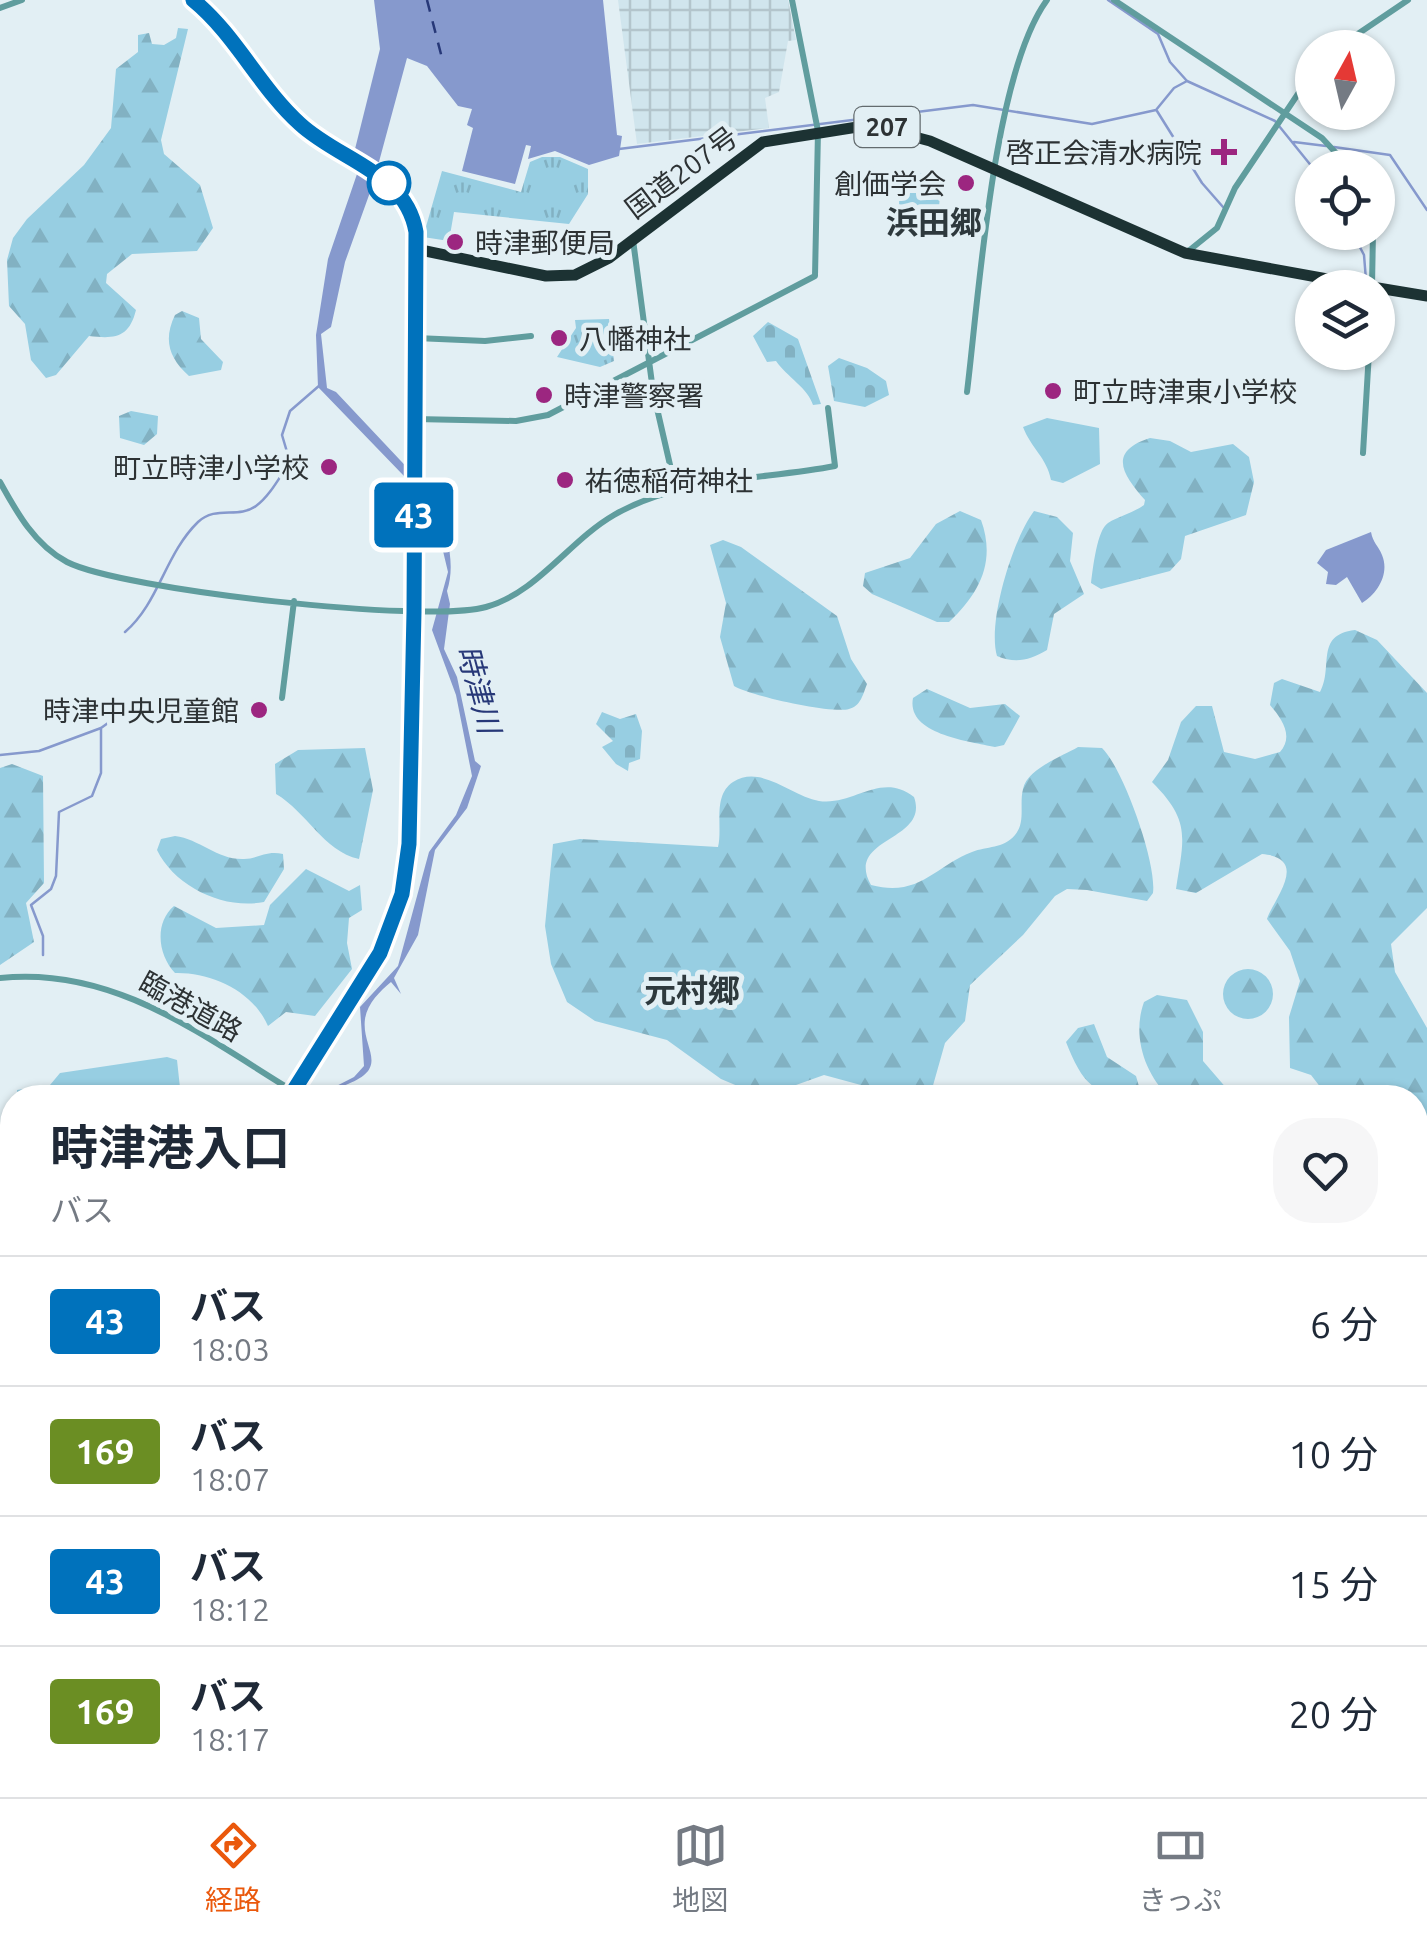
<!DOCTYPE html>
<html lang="ja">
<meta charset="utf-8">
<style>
:root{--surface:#fff;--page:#f6f6f7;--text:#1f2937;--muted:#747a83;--line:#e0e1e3;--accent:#ea580c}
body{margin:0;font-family:Ubuntu,"Noto Sans JP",sans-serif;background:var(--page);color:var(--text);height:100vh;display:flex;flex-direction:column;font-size:38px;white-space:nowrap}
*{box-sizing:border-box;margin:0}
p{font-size:32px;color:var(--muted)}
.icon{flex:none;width:55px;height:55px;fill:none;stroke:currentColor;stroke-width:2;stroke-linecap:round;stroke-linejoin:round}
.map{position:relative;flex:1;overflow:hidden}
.side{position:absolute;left:0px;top:1085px;width:1428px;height:712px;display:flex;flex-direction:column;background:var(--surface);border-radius:40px 40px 0 0;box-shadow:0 2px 8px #0004}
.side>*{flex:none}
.badge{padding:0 20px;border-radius:8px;font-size:35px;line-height:65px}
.needle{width:65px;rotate:8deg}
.tools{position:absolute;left:1295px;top:30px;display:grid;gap:20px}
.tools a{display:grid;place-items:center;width:100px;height:100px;border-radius:50%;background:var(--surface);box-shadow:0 2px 8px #0004;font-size:50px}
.map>.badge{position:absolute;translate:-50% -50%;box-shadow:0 0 0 5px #fff}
.round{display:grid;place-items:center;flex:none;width:105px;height:105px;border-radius:40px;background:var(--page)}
.head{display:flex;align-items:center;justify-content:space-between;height:170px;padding:0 50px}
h1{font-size:48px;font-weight:700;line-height:75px}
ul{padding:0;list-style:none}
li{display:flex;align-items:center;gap:30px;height:130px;padding:0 50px;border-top:2px solid var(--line)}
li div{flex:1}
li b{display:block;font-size:38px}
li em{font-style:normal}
li .badge{min-width:110px;font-weight:700;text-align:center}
.tab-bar{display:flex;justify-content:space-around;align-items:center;height:140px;border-top:2px solid var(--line);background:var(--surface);font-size:28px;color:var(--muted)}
.tab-bar a{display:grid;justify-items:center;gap:5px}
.tab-bar .on{color:var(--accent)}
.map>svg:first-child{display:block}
</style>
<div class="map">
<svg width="1427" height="1797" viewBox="0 0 1427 1797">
<defs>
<pattern id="industrial-grid" width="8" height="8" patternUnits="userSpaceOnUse" patternTransform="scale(2.5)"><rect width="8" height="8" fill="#d0e5ed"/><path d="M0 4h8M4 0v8" fill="none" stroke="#b3c5cc"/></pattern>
<pattern id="forest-firs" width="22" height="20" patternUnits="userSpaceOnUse" patternTransform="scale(2.5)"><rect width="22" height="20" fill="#97cee2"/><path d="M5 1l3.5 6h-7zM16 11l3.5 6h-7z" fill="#82b1c2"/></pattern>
<pattern id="cemetery-stones" width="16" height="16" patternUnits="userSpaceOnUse" patternTransform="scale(2.5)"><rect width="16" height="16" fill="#97cee2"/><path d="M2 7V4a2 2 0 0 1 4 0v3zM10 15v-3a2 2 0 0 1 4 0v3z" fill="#82b1c2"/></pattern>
<pattern id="park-tufts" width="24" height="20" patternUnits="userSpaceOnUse" patternTransform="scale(2.5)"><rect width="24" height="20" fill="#97cee2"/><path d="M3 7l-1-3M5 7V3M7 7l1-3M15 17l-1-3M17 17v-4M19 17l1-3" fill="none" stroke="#82b1c2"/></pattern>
</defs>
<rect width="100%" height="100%" fill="#e2eff4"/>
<path fill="url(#industrial-grid)" d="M618 0H788L796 40 788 41 779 92 765 98 769 128 637 144Z"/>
<path fill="#97cee2" d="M1047 418 1099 428 1100 464 1063 483 1051 480C1047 458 1031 448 1023 427Z
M167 1057 177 1060 181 1097H17V1090L50 1085 60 1073Z"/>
<path fill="url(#forest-firs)" d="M178 28 188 29 161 140 164 154 200 185 213 228 197 251 132 254 107 274 106 283 136 310C129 338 115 339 89 336L56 375 46 378 31 360 25 324 9 306 7 260 13 238 27 219 84 165 111 128 116 69 138 52V35L149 33 152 44 164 45 176 38Z
M182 311 199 318 201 339 223 362 221 370 189 376C169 358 163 340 175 315Z
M131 411 158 416 157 434 144 445 120 438 119 416Z
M1150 438 1170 441 1191 452 1233 444 1249 457 1254 482 1246 515 1185 536 1181 559 1170 571 1101 589 1091 583C1093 568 1097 530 1108 523 1119 516 1133 513 1144 505L1145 500C1124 476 1106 452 1150 438Z
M960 511 981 520C996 561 980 593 949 622H937L872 594 863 586 865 573 910 558 936 524Z
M1034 511 1057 517 1073 533 1070 561 1084 594 1054 614 1047 650C1030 660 1016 664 997 656 987 622 1013 539 1034 511Z
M723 540 741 547 837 616 851 659 867 684C863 694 861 706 849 709 831 714 751 696 734 686L720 637 726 603 710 545Z
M1355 630 1377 640 1427 693V908L1391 944 1395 972 1427 1028V1172L1418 1173 1425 1210 1420 1225 1415 1227V1098L1328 1097 1311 1075 1290 1068 1289 1017 1300 981 1290 951 1267 919C1273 900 1311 858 1262 854L1196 893 1176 889C1184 837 1191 821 1152 782L1168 760 1181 722 1196 706H1212L1224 752 1255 759 1280 752C1294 736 1282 719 1270 705L1274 683 1282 679 1320 692C1334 667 1314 635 1355 630Z
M927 689 970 708 1005 704 1020 716 1004 745 995 747C968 741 906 734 913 698Z
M1078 747 1102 748C1123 768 1157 863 1153 893L1147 901 1087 890 1067 889 1055 896 1023 935 970 985 965 1021 945 1043 932 1089 917 1097H905L824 1075 782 1090 740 1087 721 1079 667 1040 595 1021 567 1002 551 964 545 926 553 844 580 839 718 847C723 827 712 796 733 782 761 764 791 796 819 801 854 806 881 771 914 797 930 842 844 837 871 885 920 898 936 865 972 852 987 846 1003 849 1015 835 1026 822 1019 805 1023 789 1027 769 1061 757 1078 747Z
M365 748 373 790 359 859C323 851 307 812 276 794L275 764 298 750Z
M12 764 43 776 44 883 26 903 34 942 0 965V768Z
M175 836C200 839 217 860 244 859 258 859 266 850 283 854L284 869 264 902C224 910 175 887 157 850L161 839Z
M306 869 349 891 360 885 362 910 349 918 347 943 352 969 315 1016 286 1012 268 1026C253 991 211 972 175 973 158 955 154 923 174 906L216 928 264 925 270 905Z
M1223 994a25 25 0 1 1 50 0a25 25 0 1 1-50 0Z
M1157 995 1187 1000 1203 1032V1061L1234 1097H1169C1144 1073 1132 1035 1144 1002Z
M1094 1024 1107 1057 1136 1076 1142 1097C1095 1098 1083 1085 1066 1042L1078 1028Z
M12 1305V1467H0V1307Z
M489 1785H548L577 1797H506Z
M903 1785H934L954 1797H910L912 1791Z"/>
<path fill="url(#cemetery-stones)" d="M768 322 798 339 821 404 813 405C808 388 787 377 776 361L767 362 753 336Z
M839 358 867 368 886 381 889 395 865 407 834 401 828 366Z
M602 712 620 719 636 714 642 731 640 759 629 763 628 771 616 764 602 747 613 741 596 724Z"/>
<path fill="url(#park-tufts)" d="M542 157H560L588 169V194L569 224 454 212 449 241 423 237 442 171 521 192 530 162Z
M900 167 941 179 939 208 899 206Z
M609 319 614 361 600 367 557 357 576 328 575 320Z"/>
<path fill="#8699cd" d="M374 0H603L617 135 622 136 619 156 589 165 555 151 528 159 531 146 526 145 515 184 462 171 473 128 467 125 472 109 458 106 427 66 407 58 373 184 345 262 331 327 321 334 327 388 336 392 432 494C445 526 457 561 447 591L450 604 444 649 457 677 475 761 481 766 467 808 435 850 418 935 394 978 401 994 391 982C380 991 367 1004 365 1019 361 1048 391 1067 348 1084 334 1089 328 1097 313 1098L354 1077 364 1066 360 1007 398 966 429 852 456 815 472 776 456 695 432 630 448 572 432 505 318 387 316 335 328 259 357 174 354 153 380 49Z
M1371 532C1373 543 1378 545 1382 555 1390 574 1377 594 1362 603L1347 577 1336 585 1326 584 1328 572 1317 563 1326 550Z"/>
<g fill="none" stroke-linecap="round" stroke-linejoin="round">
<path stroke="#8699cd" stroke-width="2.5" d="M1108 0 1158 34 1170 62 1187 81 1275 121 1313 168
M1157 111 1202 183 1223 207
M1294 142 1326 146
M1334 147 1390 155 1427 210
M619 149 973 105 1092 124 1156 110 1174 88 1187 81
M1352 232 1364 255 1366 280
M125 632C159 603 165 554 198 522 216 505 238 519 256 506 270 496 280 476 290 462L282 435 290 411 320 385
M0 755 39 751 101 728 108 723 115 701
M43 955V936L31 905 51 889 56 876 59 812 92 796 101 773V728"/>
<path stroke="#8699cd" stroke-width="9" d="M1415 1440 1427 1422
M0 1587 12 1588
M737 1797 743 1785"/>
<path stroke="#273878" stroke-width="2.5" stroke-dasharray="12 10" stroke-linecap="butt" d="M427 0 442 58"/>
<path stroke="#609d9e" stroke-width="6" d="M1114 0 1322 138 1350 168
M0 8 22 0
M1337 48 1408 0
M633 240 653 391 676 491
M1186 253 1217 228 1235 188 1312 73
M1372 286 1373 232
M416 338 485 341 531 336
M967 392C979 295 993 74 1047 0
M415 419 516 421 548 415 815 276 818 131 792 0
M1363 453 1369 352
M0 482C17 513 35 545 67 562 122 590 427 624 486 607 537 593 569 541 614 515 679 477 762 480 835 466L828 408
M282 698 294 601
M0 978C114 966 201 1035 293 1091
M0 1640 12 1642"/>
<path stroke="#244f50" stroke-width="9" d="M1415 1381 1427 1375
M750 1797 758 1785"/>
<path stroke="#1c3233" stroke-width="11" d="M193 0C236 35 259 87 300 124 340 161 405 172 416 232L414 613 409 844 402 893 380 953 289 1098
M416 249 546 276 575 275 609 258 763 142 870 125 930 141 1185 253 1377 288
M1378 288 1427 296
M293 1091 308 1098
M873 1785 886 1797
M57 1797 59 1785"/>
<path stroke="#4b5154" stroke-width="2.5" d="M1415 1371 1427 1366
M724 1797 732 1785"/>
</g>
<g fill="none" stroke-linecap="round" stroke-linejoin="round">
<g stroke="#fff" stroke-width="22">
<path id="line" d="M193 0C236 35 259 87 300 124 340 161 406 172 416 232L414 612 409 844 402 894 380 953 289 1098"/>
</g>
<use href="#line" stroke="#0072bc" stroke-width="15"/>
</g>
<g fill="#9c2680" stroke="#e2eff4" stroke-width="4">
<path d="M1219 137h10v10h10v10h-10v10h-10v-10h-10v-10h10z"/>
<circle cx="966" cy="183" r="10"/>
<circle cx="455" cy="242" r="10"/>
<circle cx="559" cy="338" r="10"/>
<circle cx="1053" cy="391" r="10"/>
<circle cx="544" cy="395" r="10"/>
<circle cx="329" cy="467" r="10"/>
<circle cx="565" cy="480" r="10"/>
<circle cx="259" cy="710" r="10"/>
</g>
<circle fill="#fff" stroke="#0072bc" stroke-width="5" cx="389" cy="183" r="20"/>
<g text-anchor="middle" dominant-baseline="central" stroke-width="10" stroke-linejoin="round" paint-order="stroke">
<rect fill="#e2eff4" stroke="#636b6e" stroke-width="2.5" x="854.5" y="107" width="65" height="40" rx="8"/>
<g font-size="25" font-weight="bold" fill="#2d3234">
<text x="887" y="127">207</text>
</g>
<g font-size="28" fill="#2d3234" stroke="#e2eff4" text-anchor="start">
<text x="1202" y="152" text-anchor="end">啓正会清水病院</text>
<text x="946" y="183" text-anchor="end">創価学会</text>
<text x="475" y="242">時津郵便局</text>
<text x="579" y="338">八幡神社</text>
<text x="1073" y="391">町立時津東小学校</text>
<text x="564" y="395">時津警察署</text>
<text x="309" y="467" text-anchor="end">町立時津小学校</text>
<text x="585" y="480">祐徳稲荷神社</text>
<text x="239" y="710" text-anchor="end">時津中央児童館</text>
</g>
<g font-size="28" fill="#2d3234" stroke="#e2eff4">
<text transform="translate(681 172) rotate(-37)">国道207号</text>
<text transform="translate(191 1006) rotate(29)">臨港道路</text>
</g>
<g font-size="30" font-style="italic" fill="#273878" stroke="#e2eff4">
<text transform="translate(479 689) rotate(75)">時津川</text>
</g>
<g font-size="32" font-weight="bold" fill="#2e393d" stroke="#e2eff4">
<text x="934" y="222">浜田郷</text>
<text x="692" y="990">元村郷</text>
</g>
</g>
</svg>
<div class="tools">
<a><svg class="needle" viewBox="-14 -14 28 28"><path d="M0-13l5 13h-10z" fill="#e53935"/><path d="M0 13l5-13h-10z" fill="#747a83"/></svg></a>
<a><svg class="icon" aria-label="locate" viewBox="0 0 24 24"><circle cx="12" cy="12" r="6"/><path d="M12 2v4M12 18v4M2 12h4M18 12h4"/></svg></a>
<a><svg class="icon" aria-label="layers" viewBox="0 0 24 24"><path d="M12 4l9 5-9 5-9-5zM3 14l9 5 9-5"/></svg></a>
</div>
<b class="badge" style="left:414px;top:515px;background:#0072bc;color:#fff">43</b>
<section class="side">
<div class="head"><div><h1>時津港入口</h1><p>バス</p></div><a class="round"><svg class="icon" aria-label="heart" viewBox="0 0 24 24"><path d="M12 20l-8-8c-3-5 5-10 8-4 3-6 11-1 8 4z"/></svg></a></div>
<ul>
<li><span class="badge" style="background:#0072bc;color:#fff">43</span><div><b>バス</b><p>18:03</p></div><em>6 分</em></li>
<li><span class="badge" style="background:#6b8e23;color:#fff">169</span><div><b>バス</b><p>18:07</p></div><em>10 分</em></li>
<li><span class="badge" style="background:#0072bc;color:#fff">43</span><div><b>バス</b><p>18:12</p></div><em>15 分</em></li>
<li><span class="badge" style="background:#6b8e23;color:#fff">169</span><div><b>バス</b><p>18:17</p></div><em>20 分</em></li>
</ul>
</section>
</div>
<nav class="tab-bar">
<a class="on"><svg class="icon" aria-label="directions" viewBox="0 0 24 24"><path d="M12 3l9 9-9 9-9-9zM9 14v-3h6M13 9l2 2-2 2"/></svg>経路</a>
<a><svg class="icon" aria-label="map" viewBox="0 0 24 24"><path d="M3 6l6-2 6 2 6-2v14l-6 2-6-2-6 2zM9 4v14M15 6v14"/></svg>地図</a>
<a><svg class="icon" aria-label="tickets" viewBox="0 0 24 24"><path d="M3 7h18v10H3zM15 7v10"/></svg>きっぷ</a>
</nav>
